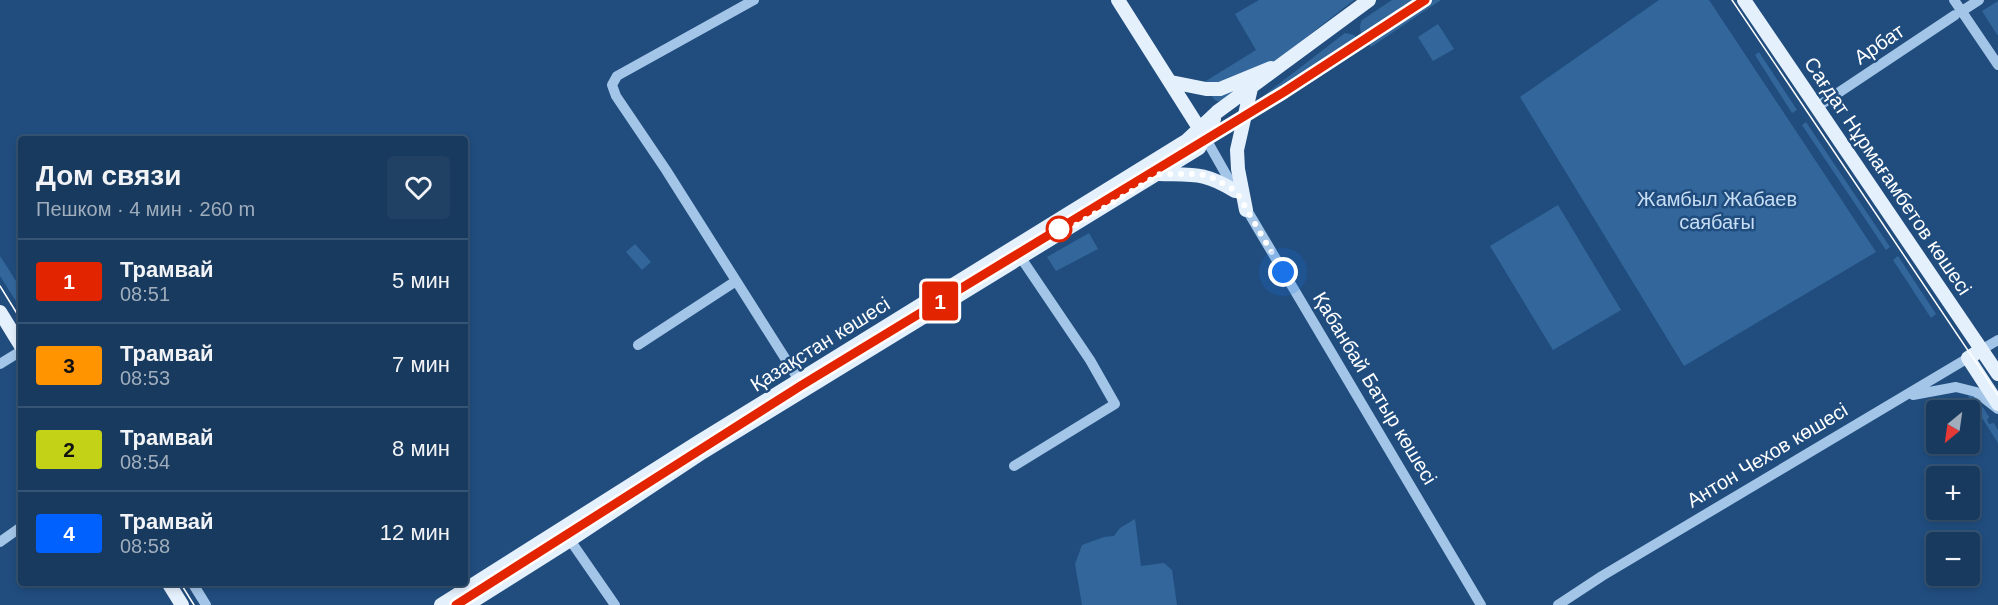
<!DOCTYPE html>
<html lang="ru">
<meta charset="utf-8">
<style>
:root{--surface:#183a5e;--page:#214164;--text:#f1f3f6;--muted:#9fadbc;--line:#365473}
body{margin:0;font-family:Arial,sans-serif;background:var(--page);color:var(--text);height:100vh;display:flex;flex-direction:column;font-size:22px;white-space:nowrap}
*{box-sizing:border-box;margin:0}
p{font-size:20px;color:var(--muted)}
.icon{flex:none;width:33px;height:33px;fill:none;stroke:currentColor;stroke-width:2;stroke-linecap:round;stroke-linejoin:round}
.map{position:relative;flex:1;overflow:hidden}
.details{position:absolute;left:18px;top:136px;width:450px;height:450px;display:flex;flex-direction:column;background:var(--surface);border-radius:6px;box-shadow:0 3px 9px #0003,0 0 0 2px var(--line)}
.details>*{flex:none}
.badge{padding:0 12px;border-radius:4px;font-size:21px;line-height:39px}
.needle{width:39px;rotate:209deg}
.controls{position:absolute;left:1926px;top:400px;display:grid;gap:12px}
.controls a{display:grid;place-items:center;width:54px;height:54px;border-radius:6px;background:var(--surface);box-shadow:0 3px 9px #0003,0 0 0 2px var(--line);font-size:30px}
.you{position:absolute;width:30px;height:30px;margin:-15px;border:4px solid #fff;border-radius:50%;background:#1a73e8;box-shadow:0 0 0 9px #1a73e833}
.map>.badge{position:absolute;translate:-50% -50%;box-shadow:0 0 0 3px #fff}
.round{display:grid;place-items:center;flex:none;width:63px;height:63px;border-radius:6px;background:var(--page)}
.summary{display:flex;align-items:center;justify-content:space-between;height:102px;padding:0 18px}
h1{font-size:28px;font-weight:800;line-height:45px}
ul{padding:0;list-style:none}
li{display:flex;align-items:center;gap:18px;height:84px;padding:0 18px;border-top:2px solid var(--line)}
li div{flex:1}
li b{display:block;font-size:22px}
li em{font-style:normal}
li .badge{min-width:66px;font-weight:700;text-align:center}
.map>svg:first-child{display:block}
</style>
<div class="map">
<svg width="1998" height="605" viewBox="0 0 1998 605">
<rect width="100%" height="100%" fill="#204d7e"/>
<path fill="#33679c" d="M1259 0H1354L1224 101H1216L1201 84 1256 50 1235 14Z
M1392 0H1441L1371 47C1365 39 1356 31 1362 20Z
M1659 0H1709L1876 252 1684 366 1520 97Z
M1998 1V36L1982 11Z
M1438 24 1454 49 1433 61 1418 37Z
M1345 33 1354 35 1364 46 1244 123 1254 103Z
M1759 52 1797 110 1792 113 1755 55Z
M1806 122 1890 247 1886 250 1802 125Z
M1558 205 1621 310 1553 350 1490 246Z
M1089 233 1098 249 1056 271 1047 257Z
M635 244 651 262 642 270 626 252Z
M0 256 21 289V309L0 276Z
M1898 256 1936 314 1931 318 1893 260Z
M1974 393 1989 417 1987 420 1989 424 1994 423 1998 430V443L1968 396Z
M1135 519 1141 566 1164 563 1172 570 1177 605H1082L1075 564 1082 545 1104 537 1114 536 1120 528Z"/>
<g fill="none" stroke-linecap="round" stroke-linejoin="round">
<path stroke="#a3c5e7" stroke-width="10" d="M754 0 617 76 612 85 616 96 666 170 802 385
M1954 0 1998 65
M1962 11 1979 0
M1823 103 1955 15
M1202 132 1236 192
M1244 205 1481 605
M638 345 736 281
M1981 350 1998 340
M0 364 21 351
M1913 395 1956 387 1976 392 1998 409
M1014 466 1115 404 1090 360 1017 252
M570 540 615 605
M0 542 21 527
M193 584 206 605
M1558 605 1602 576 1968 358"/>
<path stroke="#e5f0fd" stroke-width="14" d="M1118 0 1199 128
M1744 0 1998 374
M1171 82 1206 89H1220L1271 68
M1159 174C1195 175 1204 172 1235 191
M1246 210 1238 169 1237 150 1251 88
M0 312 21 346
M1981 350 1968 358 1998 404
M169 584 182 605
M441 605 697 443 1186 141 1217 112 1369 0
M467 605 570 540 703 452 1199 148 1214 119"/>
<path stroke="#fff" stroke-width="1.5" d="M1732 0 1998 395
M0 286 21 320
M181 584 194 605
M456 605 802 385 1284 92 1425 0"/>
</g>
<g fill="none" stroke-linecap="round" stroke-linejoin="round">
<g stroke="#fff" stroke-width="14">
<path id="line" d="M456 605 802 385 1284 92 1425 0"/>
</g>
<use href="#line" stroke="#e32400" stroke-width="9"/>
<path stroke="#fff" stroke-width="6" stroke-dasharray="0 10.8" d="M1059 229 1056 237 1160 174H1200L1211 177 1236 191 1283 272"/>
</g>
<circle fill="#fff" stroke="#e32400" stroke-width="3" cx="1059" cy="229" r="12"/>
<g text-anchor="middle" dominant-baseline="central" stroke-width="5" stroke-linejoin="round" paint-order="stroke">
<g font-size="20" fill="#fff" stroke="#204d7e">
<text transform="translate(1879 44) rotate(-34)">Арбат</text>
<text transform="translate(1888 176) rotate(56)">Сағдат Нұрмағамбетов көшесі</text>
<text transform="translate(820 344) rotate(-32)">Қазақстан көшесі</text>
<text transform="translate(1375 388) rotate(59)">Қабанбай Батыр көшесі</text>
<text transform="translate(1767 455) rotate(-31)">Антон Чехов көшесі</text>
</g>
<g font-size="20" fill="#c7def5" stroke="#204d7e">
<text x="1717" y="199">Жамбыл Жабаев<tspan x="1717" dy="23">саябағы</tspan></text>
</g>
</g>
</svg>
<div class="controls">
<a><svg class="needle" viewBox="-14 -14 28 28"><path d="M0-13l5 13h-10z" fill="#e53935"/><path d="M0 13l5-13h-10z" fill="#9fadbc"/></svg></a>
<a>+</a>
<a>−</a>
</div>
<div class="you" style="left:1283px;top:272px"></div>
<b class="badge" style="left:940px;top:301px;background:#e32400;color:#fff">1</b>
<section class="details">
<div class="summary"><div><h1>Дом связи</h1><p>Пешком · 4 мин · 260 m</p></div><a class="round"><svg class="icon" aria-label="heart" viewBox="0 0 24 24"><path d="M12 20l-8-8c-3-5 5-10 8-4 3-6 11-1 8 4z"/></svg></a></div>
<ul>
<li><span class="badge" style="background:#e32400;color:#fff">1</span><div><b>Трамвай</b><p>08:51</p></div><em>5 мин</em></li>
<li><span class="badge" style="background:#ff9300;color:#111">3</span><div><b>Трамвай</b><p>08:53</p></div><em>7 мин</em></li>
<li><span class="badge" style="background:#c3d117;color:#111">2</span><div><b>Трамвай</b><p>08:54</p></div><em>8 мин</em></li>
<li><span class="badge" style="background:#0061ff;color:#fff">4</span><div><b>Трамвай</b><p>08:58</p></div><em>12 мин</em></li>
</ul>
</section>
</div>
